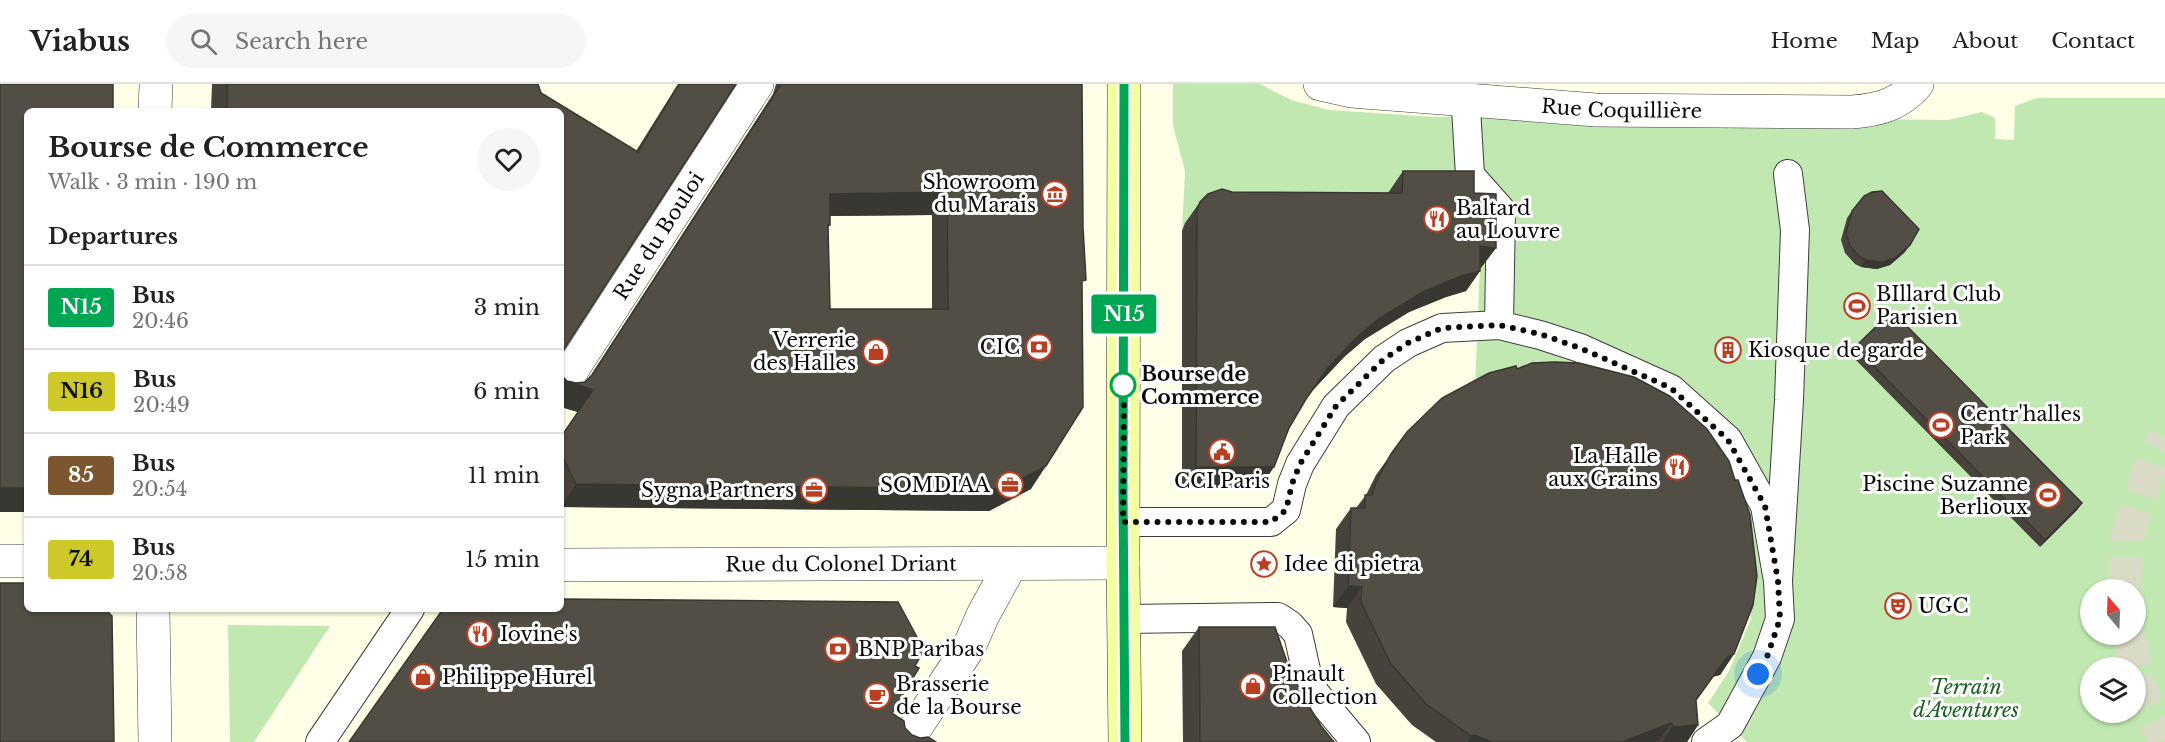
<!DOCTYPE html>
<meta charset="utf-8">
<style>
:root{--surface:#fff;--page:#f6f6f6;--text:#202124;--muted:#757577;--line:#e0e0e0}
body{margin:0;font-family:"Libre Baskerville",serif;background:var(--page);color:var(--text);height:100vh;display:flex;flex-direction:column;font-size:22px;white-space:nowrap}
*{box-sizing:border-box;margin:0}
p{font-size:20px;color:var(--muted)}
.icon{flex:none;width:33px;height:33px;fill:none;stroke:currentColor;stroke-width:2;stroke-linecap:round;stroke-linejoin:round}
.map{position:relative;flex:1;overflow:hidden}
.sheet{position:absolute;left:24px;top:24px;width:540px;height:504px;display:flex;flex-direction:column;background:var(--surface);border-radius:9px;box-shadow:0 2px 4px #0004}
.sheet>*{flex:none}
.badge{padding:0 12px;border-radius:4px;font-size:21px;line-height:39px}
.needle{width:39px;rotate:341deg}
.tools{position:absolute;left:2080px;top:495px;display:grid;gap:12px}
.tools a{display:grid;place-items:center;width:66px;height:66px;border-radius:50%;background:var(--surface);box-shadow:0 2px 4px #0004;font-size:30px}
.you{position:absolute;width:30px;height:30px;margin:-15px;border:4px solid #fff;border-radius:50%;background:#1a73e8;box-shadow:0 0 0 9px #1a73e833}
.map>.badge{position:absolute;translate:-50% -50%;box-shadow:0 0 0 3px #fff}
h2{padding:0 24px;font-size:22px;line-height:54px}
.round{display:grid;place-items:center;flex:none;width:63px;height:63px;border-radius:32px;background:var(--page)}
.summary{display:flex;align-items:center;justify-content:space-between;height:102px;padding:0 24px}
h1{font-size:28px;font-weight:700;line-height:45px}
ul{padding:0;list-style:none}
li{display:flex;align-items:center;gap:18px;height:84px;padding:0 24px;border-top:2px solid var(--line)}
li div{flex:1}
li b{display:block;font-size:22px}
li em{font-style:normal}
li .badge{min-width:66px;font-weight:700;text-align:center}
header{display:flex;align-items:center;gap:36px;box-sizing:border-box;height:84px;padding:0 30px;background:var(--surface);border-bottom:2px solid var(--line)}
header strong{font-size:28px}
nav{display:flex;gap:33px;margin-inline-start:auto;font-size:21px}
.search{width:420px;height:54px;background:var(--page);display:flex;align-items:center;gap:15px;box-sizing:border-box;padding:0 21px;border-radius:33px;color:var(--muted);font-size:22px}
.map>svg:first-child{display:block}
</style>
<header>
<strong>Viabus</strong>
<div class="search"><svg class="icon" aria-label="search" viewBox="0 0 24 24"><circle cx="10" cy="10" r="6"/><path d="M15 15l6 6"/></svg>Search here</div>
<nav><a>Home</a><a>Map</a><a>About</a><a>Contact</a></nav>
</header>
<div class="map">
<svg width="2165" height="658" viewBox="0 0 2165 658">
<rect width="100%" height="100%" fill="#feffe6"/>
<path fill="#c1e8b1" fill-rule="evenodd" d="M1173 0H1260L1291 16 1329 26 1435 33 1505 31 1948 36 1982 28 1995 34V55L2014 56 2015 22 2037 14H2165V658H1747L1708 619 1729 587 1751 535 1750 475 1475 304 1482 131 1388 108V130L1182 147 1185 87 1173 41ZM2091 506H2136V550H2091ZM2091 584H2136V628H2091Z
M228 541 330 542 254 658H230Z"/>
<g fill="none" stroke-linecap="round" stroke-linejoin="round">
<path stroke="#d9dac5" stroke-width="33" stroke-dasharray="33 16" stroke-linecap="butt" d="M2125 506 2127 453 2152 377 2165 353
M2129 550 2135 584
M2136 592 2137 599 2165 656"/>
<g stroke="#3d3d3d" stroke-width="30">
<path id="pedestrian" d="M1466 24 1470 91 1501 126 1499 241
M1123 438H1271L1286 426 1292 400 1300 380 1336 322 1384 275 1408 259 1442 244 1499 241 1540 251 1580 264 1671 305 1728 356 1765 422 1778 497
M1124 535 1278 533 1290 541 1298 550 1306 586 1315 609 1356 658
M320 658 410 525
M1706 658 1730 641 1767 573 1780 535 1778 497 1789 316 1795 146 1788 90"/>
</g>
<g stroke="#3d3d3d" stroke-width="34">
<g id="minor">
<path id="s1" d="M1320 0 1351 7 1596 26 1852 28C1878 26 1899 21 1917 0"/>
<path d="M155 27 156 0"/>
<path id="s2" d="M561 303 757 0"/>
<path d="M0 477H27"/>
<path id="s3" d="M561 481 1123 479"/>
<path d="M153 525 155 658"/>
<path d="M906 658 969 563 983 531 1011 480"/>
</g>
</g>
<g stroke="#2c2c2c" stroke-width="34">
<path id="secondary" d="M1124 0 1123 479 1125 658"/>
</g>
<use href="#pedestrian" stroke="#fff" stroke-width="28"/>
<use href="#minor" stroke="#fff" stroke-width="33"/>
<use href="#secondary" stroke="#f3ffa1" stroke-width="33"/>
</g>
<path fill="#47433c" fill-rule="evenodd" d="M212 0H538L541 9 636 67 678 0H736L561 270V27H211Z
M776 0H1082V200L1031 405 989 427 561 423V352L578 328 561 323V291L567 297 576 299 585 298 590 293 773 10ZM932 131V225H830L828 143 830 141V132Z
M1403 87 1474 109 1496 164 1480 184V187L1466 207 1446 213 1409 228 1365 255 1344 273 1313 306 1305 316 1289 344 1260 404H1182V147L1185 139 1200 118 1232 108 1388 109Z
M1852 127 1905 168 1890 181 1877 185 1861 183 1855 180 1845 169 1841 156 1847 134Z
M1855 263 2082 419 2077 426 2040 463 1850 270Z
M1517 285 1734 570 1720 591 1712 593 1696 616 1698 641 1687 658H1436L1412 641 1376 600 1346 538 1347 524 1333 523 1336 445 1351 424H1356L1366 411 1376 391 1407 348Z
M1199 543 1289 584 1304 614 1321 642 1334 658H1183L1182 567Z"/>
<path fill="#393731" d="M947 108 932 131 815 132 830 110Z
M1910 161 1905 168 1890 181 1877 185 1861 183 1866 176Z
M1480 162 1496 164 1481 184 1466 183Z
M1480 187 1466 207 1446 213 1409 228 1365 255 1344 273 1313 306 1327 285 1358 252 1380 234 1423 208 1461 192Z
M561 295 593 306 578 328 561 323Z
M1046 382 1031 405 989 427 561 423 576 400Z
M1196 383H1274L1260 404H1182Z
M0 404H27V428H0Z
M2082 419 2077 426 2040 463 2045 456Z
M1348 502 1362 503 1347 524 1333 523Z
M1734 570 1720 591 1712 593 1727 573Z
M1671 639 1658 658H1622Z
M1698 641 1687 658H1662L1673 643Z
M1475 651 1492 658H1467L1471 652Z"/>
<path fill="#524e46" stroke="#393731" stroke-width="1.5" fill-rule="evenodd" d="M0 0H113V27H27V404H0Z
M227 0H538L541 9 638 68 679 0H736L561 270V27H227Z
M781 0H1082L1083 143 1086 196 1082 197 1083 323 1046 382 1004 405 576 400 561 369V353L593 306 561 295V291L567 297 576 299 585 298 592 291ZM947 108 948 225H830L828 141H830V110Z
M1403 87H1474V109L1496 110V164L1480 162V187L1461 192 1423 208 1380 234 1358 252 1327 285 1306 315 1289 344 1274 383H1196L1197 126 1200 118 1208 110 1222 105 1232 108 1402 109Z
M1882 107 1919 145 1910 161 1895 174 1882 178 1866 176 1860 173 1850 162 1846 149 1852 127 1864 112 1872 108Z
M1892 227 2082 419 2045 456 1855 263Z
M1555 278 1579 279 1634 293 1670 312 1707 345 1729 377 1735 396H1738L1750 431 1757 492 1753 521 1734 570 1727 573 1696 616 1698 641 1673 643 1671 639 1622 658H1492L1475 651 1471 652 1426 620 1391 580 1361 518 1362 503 1348 502 1351 424H1365V411H1372L1376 398 1391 370 1407 348 1442 314 1489 289 1516 282 1517 285 1532 279Z
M0 499H27V525H105L112 532 114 658H0Z
M561 515 898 518 924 566 915 582 919 584 892 629 904 637 905 644 912 651 920 654 928 653 936 658H349L443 525H561Z
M1199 543H1275L1289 584 1304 614 1321 642 1334 658H1200Z"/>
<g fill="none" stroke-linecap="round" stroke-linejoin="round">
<g stroke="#fff" stroke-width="14">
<path id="line" d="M1124 0 1123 408 1125 658"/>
</g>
<use href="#line" stroke="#00a651" stroke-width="9"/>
<path stroke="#0a0a0a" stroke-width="6" stroke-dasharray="0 10.8" d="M1123 301 1124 295 1123 438H1271L1286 426 1292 400 1300 380 1336 322 1384 275 1408 259 1442 244 1499 241 1540 250 1580 264 1671 304 1728 356 1765 422 1778 497 1780 535 1767 573 1758 590"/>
</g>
<defs>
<g id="museum-ring" transform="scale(1.35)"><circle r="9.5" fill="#fff" stroke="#ba3f22" stroke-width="1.5"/><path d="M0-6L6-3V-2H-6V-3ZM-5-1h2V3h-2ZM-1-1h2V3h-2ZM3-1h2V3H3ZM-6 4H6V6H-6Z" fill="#ba3f22"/></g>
<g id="restaurant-ring" transform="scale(1.35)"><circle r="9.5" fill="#fff" stroke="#ba3f22" stroke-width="1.5"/><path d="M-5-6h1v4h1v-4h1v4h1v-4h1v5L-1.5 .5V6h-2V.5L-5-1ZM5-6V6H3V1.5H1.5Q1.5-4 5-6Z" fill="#ba3f22"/></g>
<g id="stadium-ring" transform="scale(1.35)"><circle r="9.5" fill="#fff" stroke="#ba3f22" stroke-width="1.5"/><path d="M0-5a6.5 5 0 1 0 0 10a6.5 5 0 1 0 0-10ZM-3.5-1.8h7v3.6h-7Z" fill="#ba3f22"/></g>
<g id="bank-ring" transform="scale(1.35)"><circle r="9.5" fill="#fff" stroke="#ba3f22" stroke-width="1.5"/><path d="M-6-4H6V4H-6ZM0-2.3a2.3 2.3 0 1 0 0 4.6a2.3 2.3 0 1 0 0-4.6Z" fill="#ba3f22"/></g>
<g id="building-ring" transform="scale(1.35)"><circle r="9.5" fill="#fff" stroke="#ba3f22" stroke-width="1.5"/><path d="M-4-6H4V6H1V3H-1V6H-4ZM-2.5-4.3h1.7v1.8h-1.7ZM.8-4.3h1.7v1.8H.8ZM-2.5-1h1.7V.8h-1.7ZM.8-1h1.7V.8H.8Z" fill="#ba3f22"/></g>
<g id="shop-ring" transform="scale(1.35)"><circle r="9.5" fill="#fff" stroke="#ba3f22" stroke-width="1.5"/><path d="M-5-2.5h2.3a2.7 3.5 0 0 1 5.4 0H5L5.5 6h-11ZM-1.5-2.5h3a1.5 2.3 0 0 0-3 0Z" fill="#ba3f22"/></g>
<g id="civic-ring" transform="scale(1.35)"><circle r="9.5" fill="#fff" stroke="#ba3f22" stroke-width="1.5"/><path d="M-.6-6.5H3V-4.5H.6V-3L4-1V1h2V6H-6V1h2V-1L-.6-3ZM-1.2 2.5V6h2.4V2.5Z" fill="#ba3f22"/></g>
<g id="office-ring" transform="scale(1.35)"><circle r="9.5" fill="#fff" stroke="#ba3f22" stroke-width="1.5"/><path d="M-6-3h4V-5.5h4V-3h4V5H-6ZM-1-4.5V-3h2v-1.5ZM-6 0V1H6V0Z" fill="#ba3f22"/></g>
<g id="sight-ring" transform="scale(1.35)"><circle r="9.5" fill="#fff" stroke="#ba3f22" stroke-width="1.5"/><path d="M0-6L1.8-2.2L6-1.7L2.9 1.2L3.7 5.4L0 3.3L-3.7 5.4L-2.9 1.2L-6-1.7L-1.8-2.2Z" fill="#ba3f22"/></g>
<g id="theatre-ring" transform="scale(1.35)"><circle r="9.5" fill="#fff" stroke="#ba3f22" stroke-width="1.5"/><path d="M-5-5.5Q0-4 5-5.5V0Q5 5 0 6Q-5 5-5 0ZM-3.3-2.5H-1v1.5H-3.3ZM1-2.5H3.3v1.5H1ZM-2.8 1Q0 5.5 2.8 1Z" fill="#ba3f22"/></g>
<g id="cafe-ring" transform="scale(1.35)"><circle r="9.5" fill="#fff" stroke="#ba3f22" stroke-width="1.5"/><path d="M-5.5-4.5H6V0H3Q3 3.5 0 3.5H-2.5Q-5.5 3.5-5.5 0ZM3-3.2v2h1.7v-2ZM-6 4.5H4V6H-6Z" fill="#ba3f22"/></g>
</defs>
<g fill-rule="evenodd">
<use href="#museum-ring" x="1055" y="110"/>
<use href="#restaurant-ring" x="1437" y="135"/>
<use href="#stadium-ring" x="1857" y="222"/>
<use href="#bank-ring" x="1039" y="263"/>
<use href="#building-ring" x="1728" y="266"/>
<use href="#shop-ring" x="876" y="268"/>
<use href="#stadium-ring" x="1941" y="341"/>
<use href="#civic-ring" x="1222" y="368"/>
<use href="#restaurant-ring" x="1677" y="383"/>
<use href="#office-ring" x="1010" y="401"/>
<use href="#office-ring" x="814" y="406"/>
<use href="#stadium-ring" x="2048" y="411"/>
<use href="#sight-ring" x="1264" y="480"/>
<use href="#theatre-ring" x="1898" y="522"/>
<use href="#restaurant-ring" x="480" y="550"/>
<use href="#bank-ring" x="838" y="565"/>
<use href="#shop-ring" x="423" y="593"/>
<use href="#shop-ring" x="1253" y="602"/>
<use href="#cafe-ring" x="877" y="612"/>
</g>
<circle fill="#fff" stroke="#00a651" stroke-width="3" cx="1123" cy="301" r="12"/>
<g text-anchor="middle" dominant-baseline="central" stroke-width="6" stroke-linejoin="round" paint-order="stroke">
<g font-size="20" fill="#0a0a0a" stroke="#fff">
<text stroke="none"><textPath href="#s1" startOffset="303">Rue Coquillière</textPath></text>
<text stroke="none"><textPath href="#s2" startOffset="180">Rue du Bouloi</textPath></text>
<text stroke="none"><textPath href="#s3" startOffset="280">Rue du Colonel Driant</textPath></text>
</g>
<g font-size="20" fill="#0a0a0a" stroke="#fff" text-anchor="start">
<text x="1036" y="98" text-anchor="end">Showroom<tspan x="1036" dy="23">du Marais</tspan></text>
<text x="1456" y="124">Baltard<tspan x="1456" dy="23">au Louvre</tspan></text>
<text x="1876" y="210">BIllard Club<tspan x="1876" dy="23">Parisien</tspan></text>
<text x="856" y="256" text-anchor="end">Verrerie<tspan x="856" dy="23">des Halles</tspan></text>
<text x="1020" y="263" text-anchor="end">CIC</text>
<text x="1748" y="266">Kiosque de garde</text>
<text x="1960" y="330">Centr'halles<tspan x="1960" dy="23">Park</tspan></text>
<text x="1658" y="372" text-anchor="end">La Halle<tspan x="1658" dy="23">aux Grains</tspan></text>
<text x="1222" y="397" text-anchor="middle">CCI Paris</text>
<text x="2028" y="400" text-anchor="end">Piscine Suzanne<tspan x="2028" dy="23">Berlioux</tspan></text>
<text x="990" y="401" text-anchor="end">SOMDIAA</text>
<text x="794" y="406" text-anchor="end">Sygna Partners</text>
<text x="1284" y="480">Idee di pietra</text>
<text x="1918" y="522">UGC</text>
<text x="500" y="550">Iovine's</text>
<text x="858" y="565">BNP Paribas</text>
<text x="1272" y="590">Pinault<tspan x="1272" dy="23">Collection</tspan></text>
<text x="442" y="593">Philippe Hurel</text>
<text x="896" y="600">Brasserie<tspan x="896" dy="23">de la Bourse</tspan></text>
</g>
<g font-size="20" font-weight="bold" fill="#0a0a0a" stroke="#fff" text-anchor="start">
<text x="1141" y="290">Bourse de<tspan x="1141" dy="23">Commerce</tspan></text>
</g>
<g font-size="20" font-style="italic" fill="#1b611d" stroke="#fff">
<text x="1966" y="603">Terrain<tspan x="1966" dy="23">d'Aventures</tspan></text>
</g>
</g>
</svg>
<div class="tools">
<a><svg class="needle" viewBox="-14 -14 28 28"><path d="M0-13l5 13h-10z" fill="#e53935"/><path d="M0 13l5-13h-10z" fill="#757577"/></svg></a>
<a><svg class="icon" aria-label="layers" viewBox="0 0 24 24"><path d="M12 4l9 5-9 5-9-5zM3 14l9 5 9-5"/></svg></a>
</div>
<div class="you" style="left:1758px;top:590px"></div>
<b class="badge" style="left:1124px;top:230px;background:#00a651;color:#fff">N15</b>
<section class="sheet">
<div class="summary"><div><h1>Bourse de Commerce</h1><p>Walk · 3 min · 190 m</p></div><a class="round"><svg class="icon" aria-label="heart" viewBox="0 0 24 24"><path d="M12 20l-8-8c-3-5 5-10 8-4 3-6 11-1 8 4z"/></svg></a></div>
<h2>Departures</h2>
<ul>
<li><span class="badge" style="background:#00a651;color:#fff">N15</span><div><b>Bus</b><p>20:46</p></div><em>3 min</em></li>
<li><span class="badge" style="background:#cec92a;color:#111">N16</span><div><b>Bus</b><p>20:49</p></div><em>6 min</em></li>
<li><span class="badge" style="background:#7c562f;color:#fff">85</span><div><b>Bus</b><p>20:54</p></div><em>11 min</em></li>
<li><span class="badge" style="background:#cec92a;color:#111">74</span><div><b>Bus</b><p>20:58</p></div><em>15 min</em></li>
</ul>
</section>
</div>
